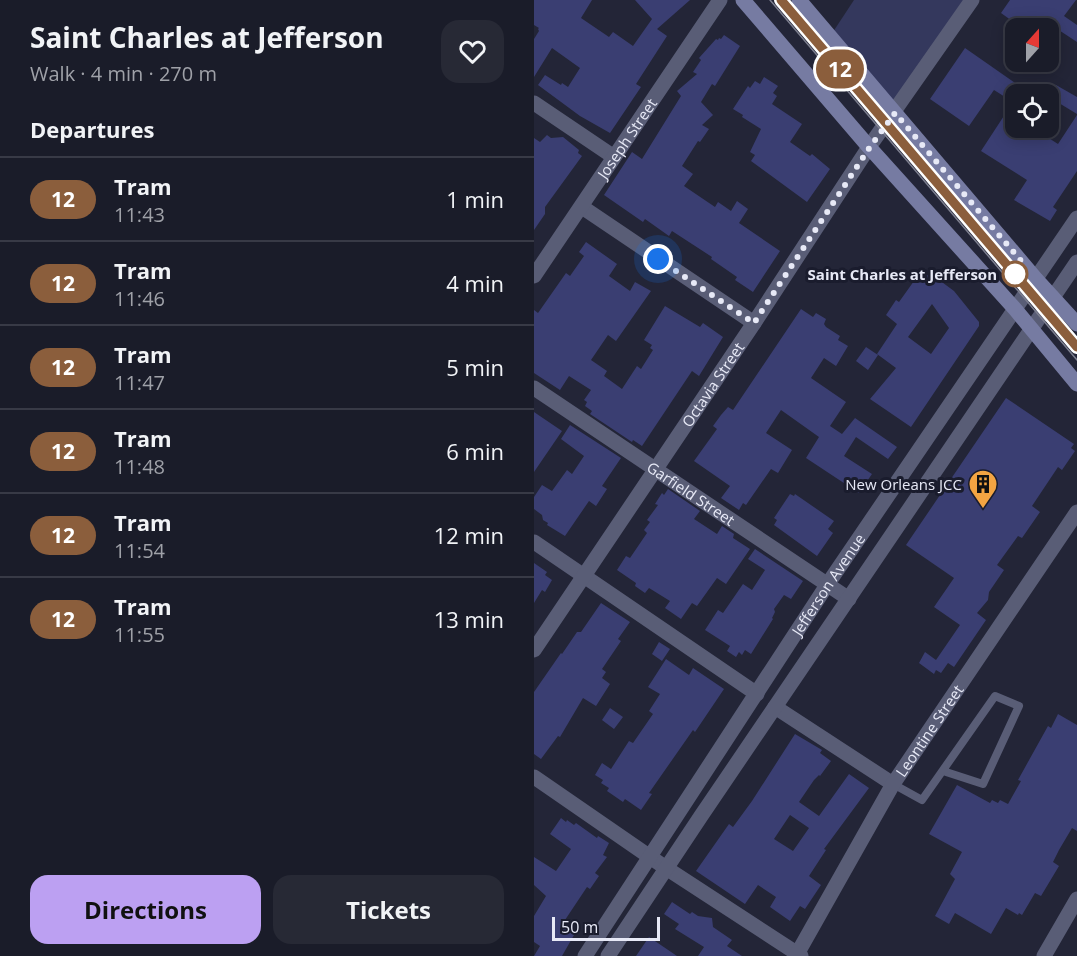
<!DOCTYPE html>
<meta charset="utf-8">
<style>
:root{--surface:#1a1c29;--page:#272935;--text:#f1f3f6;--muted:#9fa1a8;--line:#383a46;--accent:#bca0f2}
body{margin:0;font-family:"Open Sans",sans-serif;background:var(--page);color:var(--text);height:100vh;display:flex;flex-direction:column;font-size:22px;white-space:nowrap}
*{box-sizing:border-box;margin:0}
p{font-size:20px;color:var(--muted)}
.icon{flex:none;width:33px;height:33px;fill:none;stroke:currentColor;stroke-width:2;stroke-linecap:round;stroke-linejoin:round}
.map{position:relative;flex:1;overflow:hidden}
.side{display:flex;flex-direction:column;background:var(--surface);width:534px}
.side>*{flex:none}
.badge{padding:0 12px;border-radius:20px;font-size:21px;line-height:39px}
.needle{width:39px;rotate:21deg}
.buttons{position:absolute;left:471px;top:18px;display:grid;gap:12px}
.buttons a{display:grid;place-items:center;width:54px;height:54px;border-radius:12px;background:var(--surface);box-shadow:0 3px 15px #0003,0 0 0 2px var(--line);font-size:30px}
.scale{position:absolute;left:18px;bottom:15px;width:108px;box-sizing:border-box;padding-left:6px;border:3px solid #e7e9f6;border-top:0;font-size:16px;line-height:21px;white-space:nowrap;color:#e7e9f6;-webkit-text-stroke:4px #1a1c2d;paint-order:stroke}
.you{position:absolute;width:30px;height:30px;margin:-15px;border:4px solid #fff;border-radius:50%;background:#1a73e8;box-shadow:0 0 0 9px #1a73e833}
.map>.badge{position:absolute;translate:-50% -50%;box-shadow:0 0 0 3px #fff}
h2{padding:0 30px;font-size:22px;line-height:54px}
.round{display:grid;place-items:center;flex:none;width:63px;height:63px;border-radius:18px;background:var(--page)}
.head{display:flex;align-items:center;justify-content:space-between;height:102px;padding:0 30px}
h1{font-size:28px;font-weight:700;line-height:45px}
.cta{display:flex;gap:12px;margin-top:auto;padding:12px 30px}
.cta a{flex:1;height:69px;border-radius:18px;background:var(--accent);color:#111;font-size:24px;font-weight:700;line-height:69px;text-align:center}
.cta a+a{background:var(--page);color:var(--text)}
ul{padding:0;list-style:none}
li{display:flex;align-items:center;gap:18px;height:84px;padding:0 30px;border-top:2px solid var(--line)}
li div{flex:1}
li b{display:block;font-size:22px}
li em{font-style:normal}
li .badge{min-width:66px;font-weight:700;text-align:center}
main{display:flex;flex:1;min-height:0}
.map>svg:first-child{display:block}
</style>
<main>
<section class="side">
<div class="head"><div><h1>Saint Charles at Jefferson</h1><p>Walk · 4 min · 270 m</p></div><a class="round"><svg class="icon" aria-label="heart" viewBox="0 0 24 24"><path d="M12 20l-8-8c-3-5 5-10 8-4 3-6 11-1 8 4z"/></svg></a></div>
<h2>Departures</h2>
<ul>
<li><span class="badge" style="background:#8b5e3c;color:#fff">12</span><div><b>Tram</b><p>11:43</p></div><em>1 min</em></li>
<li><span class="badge" style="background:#8b5e3c;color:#fff">12</span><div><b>Tram</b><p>11:46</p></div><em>4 min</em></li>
<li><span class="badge" style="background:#8b5e3c;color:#fff">12</span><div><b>Tram</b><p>11:47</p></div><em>5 min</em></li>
<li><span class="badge" style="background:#8b5e3c;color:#fff">12</span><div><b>Tram</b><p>11:48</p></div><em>6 min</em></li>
<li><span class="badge" style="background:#8b5e3c;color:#fff">12</span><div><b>Tram</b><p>11:54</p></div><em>12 min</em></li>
<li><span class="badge" style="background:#8b5e3c;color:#fff">12</span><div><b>Tram</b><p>11:55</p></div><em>13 min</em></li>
</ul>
<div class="cta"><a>Directions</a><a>Tickets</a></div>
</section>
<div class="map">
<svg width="543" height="956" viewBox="0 0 543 956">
<rect width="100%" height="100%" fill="#232537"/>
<path fill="#34385d" d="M320 0H438L361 113 295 38Z"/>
<path fill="#3a3e72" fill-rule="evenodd" d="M0 0H58L47 18 75 37 79 32 99 46 118 19 101 0H156L123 29 133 36 102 84 107 87 76 133 46 116 4 85 11 75 27 85 28 83 34 87 46 68 18 48 0 77V39L5 31 4 29 5 28 0 25Z
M476 0H542L530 16 543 25V42L508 19 501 28H488L467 13Z
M190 35 206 46 181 86 178 84 167 102 179 115 168 125 175 129 166 142 164 141 148 166 159 174 150 186 181 207 184 202 197 211 203 201 214 209 205 223 246 251 219 292 201 280 203 277 177 259 178 257 138 231 135 236 111 219 109 222 70 195 98 152 108 159 147 96 143 91 163 74 159 72 167 60 165 58 182 39 184 40 185 38 187 39Z
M431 48 497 94H482V128H499L524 144 543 115V171L519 207 523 210 516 221 480 200 493 180 447 151 479 102 460 90 435 126 396 99Z
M230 77 244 86 239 93 243 96 238 104 268 124 256 142 276 156 278 154 296 169 273 202 217 161 221 155 216 152 227 129 208 117 209 115 199 109 214 86 216 88 221 81 226 84Z
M522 85 543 97V114L515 97Z
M13 135 17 138 29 137 45 150 44 153 48 156 11 207V214L0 230V138L6 142Z
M52 242 83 264 75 276 96 291 101 282 117 291 82 341 74 335 57 360 73 371 70 376 88 389 103 366 107 369 119 350 116 348 118 345 110 340 131 306 166 327 169 323 189 337 165 376 158 371 108 446 99 440 98 442 56 414 58 411 51 406 53 402 50 400 57 390 35 376 26 390 0 373V310L4 313 32 273 36 276 50 256 45 252Z
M390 273 395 276 397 274 420 291 445 322V326L377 427 336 399 362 368 343 354 363 324 352 315 362 300 365 302 385 274ZM398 304 415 328 397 354 374 337Z
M267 309 279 317 282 313 292 319 290 324 292 327 306 336 304 340 314 346 302 366 290 358 277 378 312 402 296 426 308 434 321 418 363 447 354 459 322 437 310 456 338 474 325 493 272 458 285 437 247 410 232 433 258 450 244 473 237 469 212 505 209 503 205 510 187 498 196 486 160 461 183 429 179 426 187 415 194 407 199 410Z
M332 347 344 355 334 370 322 361Z
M472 398 540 444 537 448 541 451 528 470 524 467 498 506 506 512 488 538 484 536 463 565 470 570 455 592 454 600 443 613 452 620 420 667 414 663 407 673 402 670 400 674 385 663 391 652 402 660 426 625 400 607 420 578 372 545Z
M0 412 28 431 0 472Z
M36 425 87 458 68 486 73 489 62 506 55 501 31 536 13 525 14 523 9 520 8 515 0 509V497L8 485 18 491 33 470 38 474 50 456 27 439Z
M134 489 166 511 160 519 183 534 188 526 200 534 199 538 216 549 192 584 183 578 163 606 158 603 147 619 131 608 136 601 115 588 111 593 101 586 102 583 83 570 92 556 96 558 113 533 110 530 116 522 113 520 124 505 121 504 128 493 130 495Z
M256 494 260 496 261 494 300 521 294 529 299 533 283 556 240 525 243 520 240 518Z
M221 549 269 581 257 599 250 595 240 609 241 612 238 618 239 619 217 654 211 650 208 655 205 652 202 657 193 651 196 646 171 630 184 610 189 613 209 584 218 590 231 570 214 559Z
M0 563 13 572 11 575 18 580 11 592 8 590 0 603Z
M67 603 96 622 84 639 87 641 68 669 72 672 68 678 76 684 62 706 49 698 26 737 24 736 7 759 0 754V692L27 653 28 654 43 632H47Z
M125 642 136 649 128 661 118 654Z
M132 659 155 675 159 668 190 689 161 732 159 730 115 793 118 794 107 810 91 799 89 802 73 791 75 788 67 783 69 780 61 775 68 763 77 769 95 741 99 743 119 714 115 711 126 694 114 687Z
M76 708 89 717 80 729 68 720Z
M524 714 543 725V831L538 828 525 850 519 862 525 866 507 896 501 893 488 915 485 913 484 915 472 908 457 934 421 913 415 924 401 916 421 879 416 874 428 852 395 834 423 785 456 803 458 800 464 803 466 800 474 804 487 781 484 780 514 726 517 728Z
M261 734 288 750 286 753 297 761 286 776 285 775 280 780 265 802 285 816 315 774 335 788 290 849 292 850 275 876 287 885 271 909 266 906 256 921 236 907 242 897 224 885 211 904 162 871 195 824 199 827 218 801ZM256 815 275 828 259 851 240 839Z
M27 818 32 822 33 820 40 825 42 823 63 838 64 836 75 843 69 855 73 857 61 873 65 876 56 889 53 887 27 926 40 935 28 956H0L6 946 0 942V916L12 896 0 885V857L22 871 37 849 16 834Z
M138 902 156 914 158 912 164 916 178 918 179 927 198 940 193 946 208 956H164L170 947 141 929 145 924 130 914Z
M115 937 143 956H102Z"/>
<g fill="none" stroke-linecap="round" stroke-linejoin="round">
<path stroke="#595d76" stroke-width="8" d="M359 784 388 800 461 696 485 706 449 784 409 771"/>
<g stroke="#595d76" stroke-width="15">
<path d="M0 103 80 157"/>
<path d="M48 207 220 323"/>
<path id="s1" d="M0 276 186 0"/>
<path id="s2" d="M0 388 315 599"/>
<path d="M0 542 223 694"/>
<path id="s3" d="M0 650 220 323 335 147 438 0"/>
<path d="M241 707 359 784"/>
<path d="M0 777 132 868 267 956"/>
<path id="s4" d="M262 956 359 784 543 512"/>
<path d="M510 956 543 899"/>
</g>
<g stroke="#595d76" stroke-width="15">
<path id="s5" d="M51 956 293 585 543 218"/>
<path d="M74 956 167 816 543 262"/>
</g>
<path stroke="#767ba2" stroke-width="15" d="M209 0 335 147 481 309 543 384
M265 0 502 279 543 324"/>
<path stroke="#7d7f8f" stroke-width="1.5" d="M236 0 543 360"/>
</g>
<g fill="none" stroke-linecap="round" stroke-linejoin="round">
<g stroke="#fff" stroke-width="14">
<path id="line" d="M247 0 543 347"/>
</g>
<use href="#line" stroke="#8b5e3c" stroke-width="9"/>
<path stroke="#e7e9f6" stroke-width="6" stroke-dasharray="0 10.8" d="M124 259 220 323 336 147 361 113 488 262 481 274"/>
</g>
<defs>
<g id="building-pin" transform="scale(1.5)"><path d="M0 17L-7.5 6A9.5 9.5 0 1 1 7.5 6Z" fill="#f3a442" stroke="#1a1c2d"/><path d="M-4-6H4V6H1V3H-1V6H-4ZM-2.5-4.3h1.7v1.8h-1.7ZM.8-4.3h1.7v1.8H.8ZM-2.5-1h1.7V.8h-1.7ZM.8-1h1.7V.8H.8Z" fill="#111"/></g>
</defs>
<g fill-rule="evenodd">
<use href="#building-pin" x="449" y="484"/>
</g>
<circle fill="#fff" stroke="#8b5e3c" stroke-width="3" cx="481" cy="274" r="12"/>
<g text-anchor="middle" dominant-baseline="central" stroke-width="6" stroke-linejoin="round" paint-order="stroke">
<g font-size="15" fill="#e7e9f6" stroke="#1a1c2d">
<text stroke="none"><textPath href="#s1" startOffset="166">Joseph Street</textPath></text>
<text stroke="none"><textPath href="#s3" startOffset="320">Octavia Street</textPath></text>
<text stroke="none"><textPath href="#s2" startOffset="189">Garfield Street</textPath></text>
<text stroke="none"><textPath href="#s5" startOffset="444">Jefferson Avenue</textPath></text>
<text stroke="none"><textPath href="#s4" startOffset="262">Leontine Street</textPath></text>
</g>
<g font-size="15" font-weight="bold" fill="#e7e9f6" stroke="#1a1c2d" text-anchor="end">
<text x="463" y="274">Saint Charles at Jefferson</text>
</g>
<g font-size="15" fill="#e7e9f6" stroke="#1a1c2d" text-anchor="end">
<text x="428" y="484">New Orleans JCC</text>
</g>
</g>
</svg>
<div class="buttons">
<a><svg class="needle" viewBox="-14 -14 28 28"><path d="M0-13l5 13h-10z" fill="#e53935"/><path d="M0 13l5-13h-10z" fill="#9fa1a8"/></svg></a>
<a><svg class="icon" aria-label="locate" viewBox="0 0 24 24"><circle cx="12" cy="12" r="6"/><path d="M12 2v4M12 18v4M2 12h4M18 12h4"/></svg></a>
</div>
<div class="scale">50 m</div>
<div class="you" style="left:124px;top:259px"></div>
<b class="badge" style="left:306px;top:69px;background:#8b5e3c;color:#fff">12</b>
</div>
</main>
